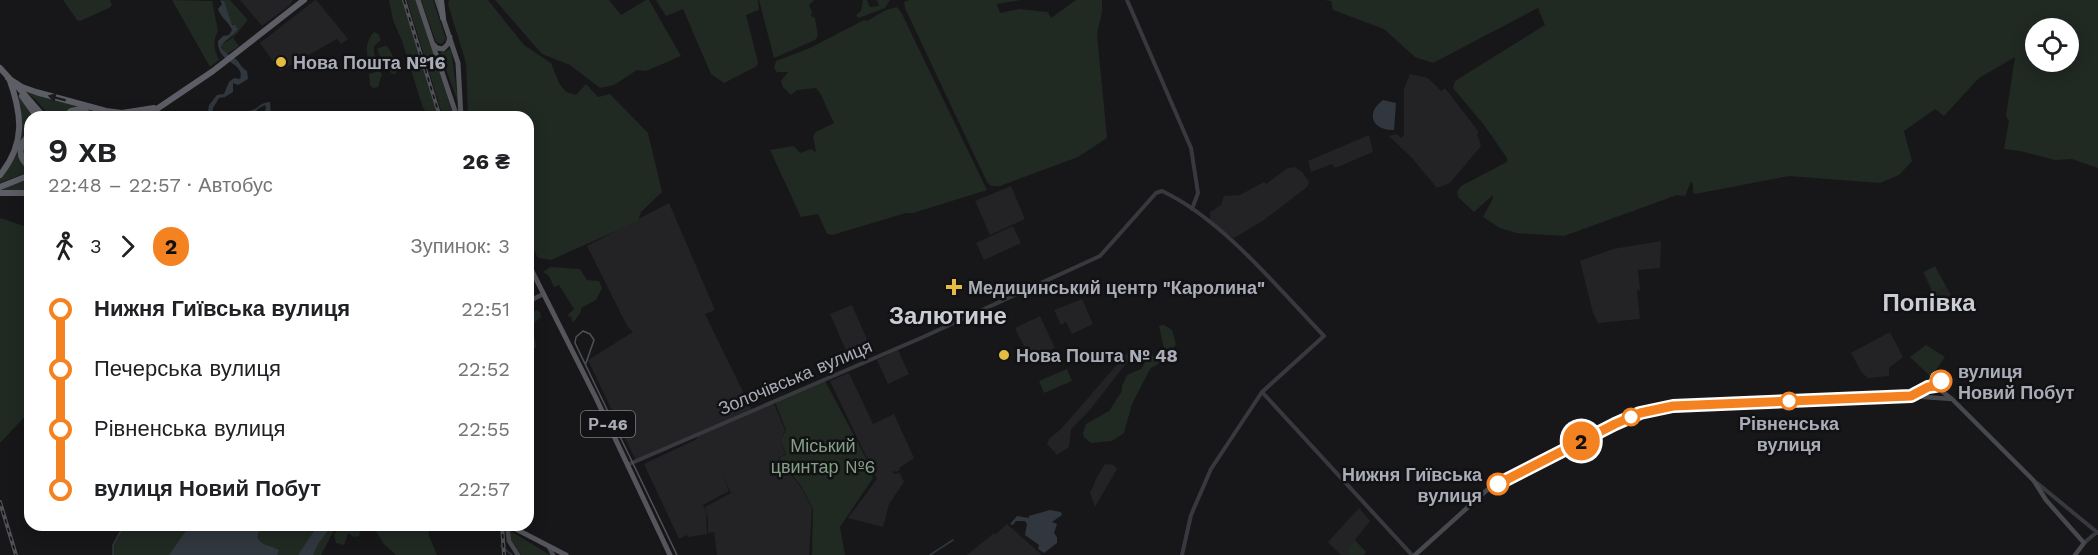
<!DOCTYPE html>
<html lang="uk">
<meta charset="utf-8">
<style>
:root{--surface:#fff;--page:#f6f6f6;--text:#202124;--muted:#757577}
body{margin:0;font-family:"Work Sans",sans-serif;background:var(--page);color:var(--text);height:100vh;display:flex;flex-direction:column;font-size:22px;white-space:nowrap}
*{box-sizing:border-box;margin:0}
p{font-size:20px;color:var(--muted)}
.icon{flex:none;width:33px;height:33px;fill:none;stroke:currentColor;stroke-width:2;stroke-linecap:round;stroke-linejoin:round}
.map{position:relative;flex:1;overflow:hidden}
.details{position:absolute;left:24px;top:111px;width:510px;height:420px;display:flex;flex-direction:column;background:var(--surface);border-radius:18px;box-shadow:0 3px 15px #0003}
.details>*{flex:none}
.badge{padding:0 12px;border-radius:20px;font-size:21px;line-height:39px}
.fabs{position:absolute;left:2025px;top:18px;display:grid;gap:12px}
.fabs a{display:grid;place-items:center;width:54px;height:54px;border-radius:50%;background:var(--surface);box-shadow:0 3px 15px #0003;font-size:30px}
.map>.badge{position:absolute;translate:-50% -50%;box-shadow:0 0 0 3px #fff}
.legs{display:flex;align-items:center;gap:9px;height:66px;padding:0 24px;font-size:20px}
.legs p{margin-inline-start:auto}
.head{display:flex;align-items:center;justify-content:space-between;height:102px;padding:0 24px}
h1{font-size:33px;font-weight:600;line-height:45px}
ul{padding:0 24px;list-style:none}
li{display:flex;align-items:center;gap:21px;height:60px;font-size:22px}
li i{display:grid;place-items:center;width:9px;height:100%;margin:0 8px;background:currentColor}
li i::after{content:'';width:15px;height:15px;margin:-8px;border:4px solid;border-radius:50%;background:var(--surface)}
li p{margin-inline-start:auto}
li:first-child i{background:linear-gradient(#0000 50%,currentColor 0)}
li:last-child i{background:linear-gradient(currentColor 50%,#0000 0)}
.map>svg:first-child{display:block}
</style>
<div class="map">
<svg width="2098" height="555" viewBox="0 0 2098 555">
<rect width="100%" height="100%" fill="#171719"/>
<path fill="#232326" d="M240 0H293L290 5 262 26Z
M315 0 318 2 348 39 341 44 337 39 280 71 260 43Z
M1410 74 1428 78 1441 91 1445 88 1479 132 1477 134 1481 146 1450 183 1437 188 1412 158 1389 136 1397 134 1401 138 1404 135V89Z
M1369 135 1373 152 1335 168 1332 164 1311 172 1308 161Z
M1295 167 1302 172 1309 182 1307 187 1264 220 1234 238 1226 235 1210 221V212L1221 205 1224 196 1240 195 1264 182 1266 184 1288 168Z
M1011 186 1025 219 990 235 975 201Z
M669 203 715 310 705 314 752 410 773 401 785 430 781 440 785 455 778 458 800 486 812 508 809 555H717L714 532 708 533V519L705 507 731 493 722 473 729 491 703 505 706 512 707 534 688 537 687 535 679 539 644 464 697 439 696 435 636 461 588 360 633 332 627 326 587 246Z
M1013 226 1021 243 984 260 976 243Z
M1661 241 1660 268 1638 270 1640 290 1637 291 1640 319 1598 323 1593 313 1580 261 1613 249Z
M1935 266 1951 295 1937 302 1923 272Z
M1082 299 1093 324 1072 334 1066 322 1061 325 1054 310Z
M852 305 873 353 851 362 830 314Z
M1040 316 1055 348 1030 359 1015 328Z
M1890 332 1903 357 1889 368V376L1868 378 1862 373 1851 353Z
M898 350 909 374 888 384 877 360Z
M1128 352 1132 356 1089 411 1071 429 1069 447 1057 455 1047 444 1049 439 1061 429Z
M849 373 873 424 894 414 914 458 899 468 900 470 896 472 893 471V474L900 473 904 482 889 504 883 527 848 518 877 479 830 381Z
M1105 464 1114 465 1117 469 1095 507 1090 493 1097 477Z
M1359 508 1370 521 1355 540 1366 552 1364 555H1341L1328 542Z
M1007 524 1042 555H967L994 533 995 535Z"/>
<path fill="#212923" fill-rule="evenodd" d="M63 0H110L112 5 109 8 80 21 77 20Z
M172 0 212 1 218 31C212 42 214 49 219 60L210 67Z
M223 0H230L248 20 233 38 239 46 226 55 221 45 232 38 237 30 234 25 231 24Z
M389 0H402L435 103 436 110 433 116 430 117 423 108 402 41 393 20Z
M407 0H416L454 117H443Z
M421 0H433L446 39 442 44 436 42Z
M449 0H488L524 45 551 63 559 83 566 92 576 95 586 84 598 97 610 94 648 133 662 192 641 212 638 221 551 260 538 258 528 239V117H468L466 63 448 4Z
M495 0H609L621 15 646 0H649L681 56 646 71 637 70 614 85 600 88 570 65 542 54Z
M656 0H758L759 10 746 15 758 62 757 66 724 83 711 74 683 9 666 16Z
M759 0H814L809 5 812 12 811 16 815 18 818 36 815 40 774 58Z
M863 0H867L870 7 879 6 877 0H890L885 8 859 18 856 15 861 11Z
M909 0H1021L997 4 1000 13 1019 9 1048 12 1051 18 1076 0H1102V12L1097 34 1107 138 1078 157 1000 186H991L987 182 905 8 904 2Z
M1324 0H2098V168L2072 159 2055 160 2020 151 2004 149 2009 121 2006 116 2015 57 1979 78 1944 116 1935 109 1904 131 1912 161 1899 175 1880 183 1789 176 1695 194 1693 192V184L1691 181 1685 196 1677 195 1564 236 1516 233 1500 228 1483 217 1493 198V195L1474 212 1458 197 1457 192 1461 186 1507 162V158L1484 125 1453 88 1455 81 1545 25 1538 8 1433 63 1415 57 1384 29 1333 10 1331 1ZM2036 28H2068V62H2036Z
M897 7 902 14 987 190 913 213H906L832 235 827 234 818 214 801 217 770 150 794 146 800 153 811 149 816 152 813 136 816 132 834 123 820 93 816 88 797 90 791 95 783 87 781 81 788 72H777L774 68 776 61 810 48 864 20 867 21 886 10Z
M374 32 378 34 381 40 374 46V53L379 66 372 70 368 69C369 54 362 46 374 32Z
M384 46H387C392 53 398 66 396 74L391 73 389 68C380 66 381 56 377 49Z
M451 49 458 102 440 53Z
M379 71 382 74 378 87 373 88 370 85 369 74Z
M25 91 83 107 128 114H143L138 117H97L80 109 63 117H50L37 101Z
M18 95 35 117H30V133L19 147 30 171 0 183V176L15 154Z
M30 177V193L0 191V189Z
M0 218 30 228V411L0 443Z
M550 267 580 269 587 280 599 281 602 288 596 300 581 308V312L573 323 571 317 567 316 574 309 559 285 554 287 549 276 543 272Z
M1935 267 1946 287 1934 295 1925 272Z
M537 310 540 312 541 317 532 325C531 334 537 340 536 348L528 351V314Z
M1164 325 1172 330 1176 344 1169 357 1150 369 1132 404 1124 433 1112 441 1091 443 1084 437 1083 433 1086 424 1109 411 1122 391V386L1127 375 1141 369 1148 357 1161 353 1164 349 1159 326Z
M1926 345 1945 357 1931 377 1910 357Z
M1067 369 1072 381 1044 393 1039 381Z
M825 381 867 460 873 478 840 527 845 555H812L813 509 801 486 779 458 786 455 781 440 786 430 775 402Z
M124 525H337L321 555H113V544Z
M340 525H428L429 536 437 555H396L383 543 375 529 361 527 359 536 354 537 348 533 344 545 336 543 334 535Z
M509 530 550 555H521L510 538Z
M1355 541 1366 552 1363 555H1349L1348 548Z"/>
<path fill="#30373e" d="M220 0 224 1 232 25H235L238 29C233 37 224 40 221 47 228 57 230 54 237 60 241 65 241 67 247 71L248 79 238 85 233 83V92L225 97 219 98 213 108 212 117H207L209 105 217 95 224 94 229 82 234 78 240 79C246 62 217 64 218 41L223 36 229 35 232 30C229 22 221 18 218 9L222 4Z
M1383 100 1396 103 1394 130C1372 131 1365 113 1383 100Z
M270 102 271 113 268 117H263L266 108 265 105 259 108 254 113C243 114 236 117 226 117L230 112 238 115C244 111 245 112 252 110 260 108 258 103 270 102Z
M1050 510 1061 512 1062 515 1052 522 1057 524 1054 533 1057 537V543L1044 553 1038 549 1039 545 1025 535 1027 524 1025 521H1016L1013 525 1010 524 1017 516 1029 518V516Z
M190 525H261L257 537C263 547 270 545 279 550L277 555H169Z
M318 525H332L318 544 313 555H298Z"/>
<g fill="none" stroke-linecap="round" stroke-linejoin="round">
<path stroke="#30373e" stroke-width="1.5" d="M501 546 512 555
M113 555V545L124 525
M930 555 953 540"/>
<path stroke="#38393e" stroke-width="4" d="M1127 0 1191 148 1198 193 1192 209
M1262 392 1412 555
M627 465 921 338 1100 256 1156 193 1162 191C1222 219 1278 288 1324 336L1262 392 1211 469 1191 515 1182 555
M2037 483 2098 533
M2084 543 2097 532"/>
<path stroke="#47484d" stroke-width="4.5" d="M528 302 543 294
M1912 395 1928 387 1935 386 1952 399 2034 481 2046 500 2084 543 2075 555
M507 525 509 541 518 555
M549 547 553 555
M1415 555 1487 490 1615 424 1640 413 1673 406 1910 396 1952 399"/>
<path stroke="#55565c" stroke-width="5" d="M418 0 457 117
M437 0 458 63 461 117
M433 44 437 48 443 49 448 44 450 37
M528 263 596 398 670 555
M508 525 566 555"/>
<path stroke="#5d5e65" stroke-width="6" d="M441 0 443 18
M0 68 10 79
M8 78 22 87 36 92 106 111 122 113 154 108
M17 86 44 117
M22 96 37 117
M64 117 71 111 81 109 95 117
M145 117 213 71 304 0
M30 135C18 144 17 158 30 167
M0 175C26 143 22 114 9 78
M0 187 30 175
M0 193H30"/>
<path stroke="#505156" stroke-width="1.5" d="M586 363 594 340 590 334 583 331 576 337 575 343 677 555"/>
<g stroke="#505156" stroke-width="4">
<path id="rail" d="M404 0 440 117
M0 502 16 555
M502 525 504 555"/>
</g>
<use href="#rail" stroke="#121214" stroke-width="1.5" stroke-dasharray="4.5" stroke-linecap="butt"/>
</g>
<defs><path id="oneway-solid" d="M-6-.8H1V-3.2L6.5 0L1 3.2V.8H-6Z" transform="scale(1.5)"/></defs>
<use fill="#1d1d20" href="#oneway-solid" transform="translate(57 98) rotate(-165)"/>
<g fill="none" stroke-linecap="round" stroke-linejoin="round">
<g stroke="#fff" stroke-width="14">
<path id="line-1" d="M1498 484 1615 424 1640 413 1673 406 1911 396 1928 387 1935 386 1937 378 1941 381"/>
</g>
<use href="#line-1" stroke="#f58220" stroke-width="9"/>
</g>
<g fill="#e4bc44" stroke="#121214" stroke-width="2">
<circle cx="281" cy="62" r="6"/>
<path d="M951 278h6v6h6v6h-6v6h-6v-6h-6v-6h6z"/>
<circle cx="1004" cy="355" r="6"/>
</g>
<g fill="#fff" stroke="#f58220" stroke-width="3">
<circle cx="1941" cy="381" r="10"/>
<circle cx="1789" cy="401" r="8"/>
<circle cx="1631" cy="417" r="8"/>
<circle cx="1498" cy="484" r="10"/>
</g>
<g text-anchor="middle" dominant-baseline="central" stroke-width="5" stroke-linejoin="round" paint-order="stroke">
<rect fill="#121214" stroke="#7c7e87" stroke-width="1.5" x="581" y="411" width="54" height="26" rx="4.5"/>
<g font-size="16" font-weight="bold" fill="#aaadb8">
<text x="608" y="424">Р-46</text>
</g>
<g font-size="18" font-weight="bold" fill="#aaadb8" stroke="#121214" text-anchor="start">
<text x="293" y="62">Нова Пошта №16</text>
<text x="968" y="287">Медицинський центр "Каролина"</text>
<text x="1016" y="355">Нова Пошта № 48</text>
</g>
<g font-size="18" font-weight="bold" fill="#aaadb8" stroke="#121214" text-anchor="start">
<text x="1958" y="371">вулиця<tspan x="1958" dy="21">Новий Побут</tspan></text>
<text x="1789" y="423" text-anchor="middle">Рівненська<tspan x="1789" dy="21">вулиця</tspan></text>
<text x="1482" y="474" text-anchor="end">Нижня Гиївська<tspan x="1482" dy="21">вулиця</tspan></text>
</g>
<g font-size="18" fill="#aaadb8" stroke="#121214">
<text transform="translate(795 377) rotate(-23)">Золочівська вулиця</text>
</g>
<g font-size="18" fill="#83a187" stroke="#121214">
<text x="823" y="445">Міський<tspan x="823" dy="21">цвинтар №6</tspan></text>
</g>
<g font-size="24" font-weight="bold" fill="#cbcdd4" stroke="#121214">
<text x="1929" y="303">Попівка</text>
<text x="948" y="316">Залютине</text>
</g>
</g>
</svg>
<div class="fabs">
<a><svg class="icon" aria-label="locate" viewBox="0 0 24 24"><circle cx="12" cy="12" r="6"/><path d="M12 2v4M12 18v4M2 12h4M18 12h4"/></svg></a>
</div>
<b class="badge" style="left:1581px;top:441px;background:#f58220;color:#111">2</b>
<section class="details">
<div class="head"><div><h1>9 хв</h1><p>22:48 – 22:57 · Автобус</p></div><b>26 ₴</b></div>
<div class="legs"><svg class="icon" aria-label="walk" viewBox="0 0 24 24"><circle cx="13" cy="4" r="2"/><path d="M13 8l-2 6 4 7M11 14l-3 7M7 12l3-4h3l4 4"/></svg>3<svg class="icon" aria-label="forward" viewBox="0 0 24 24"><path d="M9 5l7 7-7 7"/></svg><b class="badge" style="background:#f58220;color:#111">2</b><p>Зупинок: 3</p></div>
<ul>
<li><i style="color:#f58220"></i><b>Нижня Гиївська вулиця</b><p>22:51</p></li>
<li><i style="color:#f58220"></i><span>Печерська вулиця</span><p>22:52</p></li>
<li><i style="color:#f58220"></i><span>Рівненська вулиця</span><p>22:55</p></li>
<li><i style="color:#f58220"></i><b>вулиця Новий Побут</b><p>22:57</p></li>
</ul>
</section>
</div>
